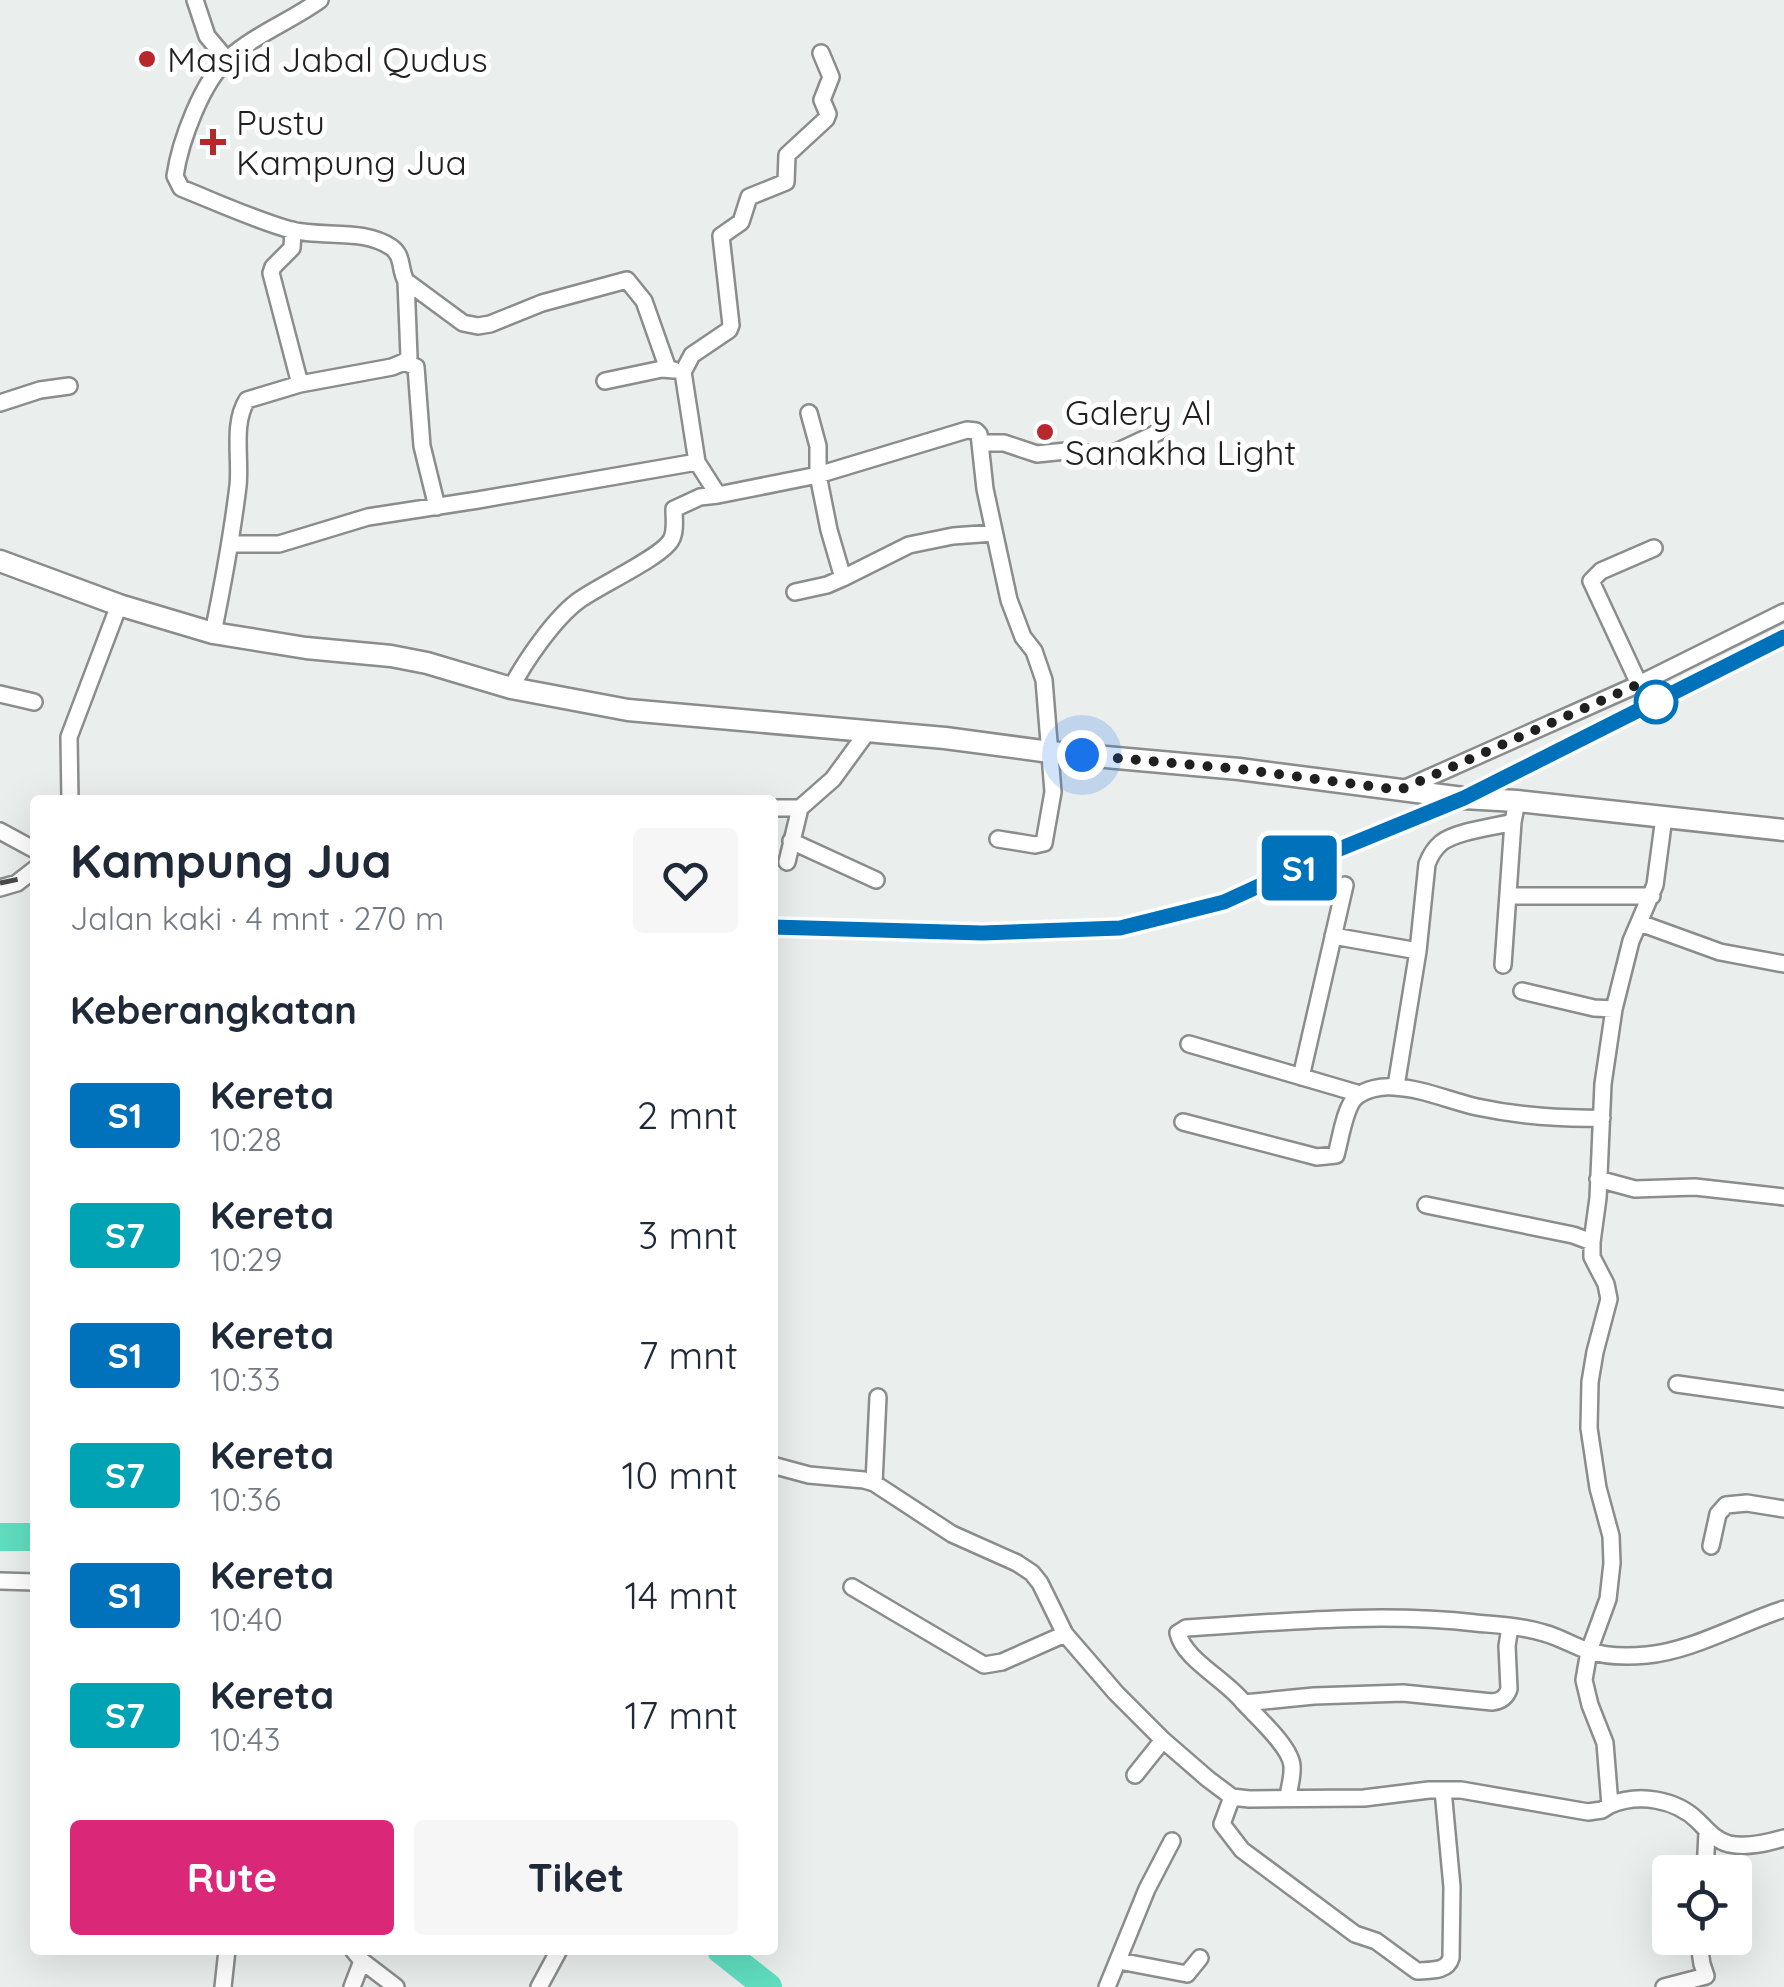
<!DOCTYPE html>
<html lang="id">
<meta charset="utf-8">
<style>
:root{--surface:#fff;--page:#f6f6f7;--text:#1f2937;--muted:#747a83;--accent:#db2777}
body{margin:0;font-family:Quicksand,sans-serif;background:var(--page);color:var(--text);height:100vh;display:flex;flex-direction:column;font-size:38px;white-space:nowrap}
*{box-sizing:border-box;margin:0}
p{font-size:32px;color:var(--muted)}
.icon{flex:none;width:55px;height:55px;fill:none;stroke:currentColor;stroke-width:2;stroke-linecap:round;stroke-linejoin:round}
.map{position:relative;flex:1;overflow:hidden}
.panel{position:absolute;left:30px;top:795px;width:748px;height:1160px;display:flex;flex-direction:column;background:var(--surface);border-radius:10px;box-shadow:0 10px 40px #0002}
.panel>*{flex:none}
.badge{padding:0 20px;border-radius:8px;font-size:35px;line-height:65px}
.tools{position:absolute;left:1652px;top:1855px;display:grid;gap:20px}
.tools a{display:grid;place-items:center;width:100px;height:100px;border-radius:10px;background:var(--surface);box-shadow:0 10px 40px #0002;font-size:50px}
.you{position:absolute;width:50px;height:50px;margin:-25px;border:8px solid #fff;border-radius:50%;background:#1a73e8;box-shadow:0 0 0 15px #1a73e833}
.map>.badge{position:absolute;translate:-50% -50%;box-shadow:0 0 0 5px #fff}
h2{padding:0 40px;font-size:38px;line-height:90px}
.round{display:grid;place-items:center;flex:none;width:105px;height:105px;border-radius:10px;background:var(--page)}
.overview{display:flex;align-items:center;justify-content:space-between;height:170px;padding:0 40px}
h1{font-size:48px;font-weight:700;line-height:75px}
.action{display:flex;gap:20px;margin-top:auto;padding:20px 40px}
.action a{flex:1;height:115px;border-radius:10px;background:var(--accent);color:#fff;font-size:40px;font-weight:700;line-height:115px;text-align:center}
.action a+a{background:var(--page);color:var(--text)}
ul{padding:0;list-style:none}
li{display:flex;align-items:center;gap:30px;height:120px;padding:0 40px}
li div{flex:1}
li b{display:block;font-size:38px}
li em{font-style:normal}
li .badge{min-width:110px;font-weight:700;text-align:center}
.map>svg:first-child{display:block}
</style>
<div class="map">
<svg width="1784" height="1987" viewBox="0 0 1784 1987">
<rect width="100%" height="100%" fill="#eaeeed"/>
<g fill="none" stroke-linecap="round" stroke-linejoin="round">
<path stroke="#60dec0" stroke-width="28" d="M0 1537H35
M721 1950 768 1987"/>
<g stroke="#8a8d8c" stroke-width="20">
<path id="minor" d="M195 0 207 36 223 55 224 61
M320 0C291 21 256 34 229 58 202 81 180 142 175 176L181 188C216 202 255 220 291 230 323 238 363 228 391 247 404 256 399 269 406 281L409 357 404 362
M821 53 831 77 822 100 828 114 826 119 787 155 786 182 749 197 741 222 721 236 731 325 729 330 692 355 683 372 697 462 718 495 818 475 967 430 976 431 979 434 985 489 1009 600 1023 637 1034 651 1044 680 1053 792 1044 843 1035 845 998 839
M293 230 292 248 273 267 271 273 300 384
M406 281 463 323 478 326 490 324 542 303 627 280 644 301 668 369
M404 362 416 367 422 446 437 507
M605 381 662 369 674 370
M0 403 40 390 69 386
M980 443H1004L1037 454 1066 451 1097 454 1116 452 1159 432
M231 544H279L368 517 478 500 697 462
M843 578 909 545 953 536 994 533
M795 592 827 585 843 578 829 530 818 475V446L809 413
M213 633C223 584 232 535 238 486 241 458 232 424 247 400L300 384 392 367 404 362
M1639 684 1784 612
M511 688C525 661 554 619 578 601 598 586 662 557 671 540 676 532 674 518 674 509L700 497 718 495
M0 694 34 702
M1401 790 1639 684 1591 581 1601 571 1654 548
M70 800 69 737 119 605
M772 808H800
M0 831 35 850
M791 841 876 880
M787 862 800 808 833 779 868 731
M0 888 17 883 35 869
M1508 896H1652
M1640 923 1720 952 1784 964
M1333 936 1418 951
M1503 965 1513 822 1517 801
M1522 991 1594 1008 1614 1009
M1189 1044 1360 1094
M1301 1077 1345 885
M1396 1086 1418 951 1427 864C1430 856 1434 849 1441 843 1456 831 1494 827 1513 822
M1183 1122 1317 1157 1336 1155C1340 1141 1345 1106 1356 1097 1366 1089 1381 1086 1393 1087 1422 1088 1450 1101 1477 1107 1519 1116 1560 1119 1602 1118
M1598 1179 1635 1189 1695 1187 1784 1197
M1426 1205 1573 1235 1592 1242
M1677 1384 1784 1399
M772 1465 809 1475 864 1480 874 1483 952 1534 1017 1563 1032 1573 1040 1583 1065 1634 1116 1693 1163 1740 1208 1779 1232 1797 1249 1799 1364 1798 1429 1790H1461L1588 1812 1602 1810 1610 1805 1605 1743 1590 1705 1584 1680 1589 1651 1608 1599 1612 1563 1611 1536 1598 1488 1589 1428 1590 1382 1595 1352 1609 1299 1606 1284 1592 1257V1242L1598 1198 1603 1084 1614 1009 1631 941 1655 885 1664 817
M874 1483 878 1397
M1711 1546 1718 1514 1726 1505 1747 1503 1784 1509
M0 1581 35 1582
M852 1587 984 1665 1002 1662 1065 1634
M1510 1627 1507 1646 1509 1689C1506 1698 1501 1701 1492 1702L1403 1693 1314 1696 1244 1703C1227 1680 1184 1660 1178 1633L1186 1628C1282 1622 1380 1612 1476 1623 1498 1625 1522 1626 1544 1633 1559 1637 1572 1645 1586 1650 1604 1656 1628 1657 1647 1655 1692 1651 1740 1623 1784 1609
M1244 1703C1257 1717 1291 1747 1292 1766 1293 1777 1289 1787 1288 1798
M1135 1775 1163 1740
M1232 1797 1222 1824 1242 1850 1355 1934 1376 1941 1417 1971C1430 1970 1447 1972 1451 1958L1452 1887 1443 1790
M1610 1805C1639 1793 1676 1799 1698 1821 1708 1831 1715 1840 1729 1844 1747 1848 1767 1843 1784 1838
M1705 1872 1707 1832
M353 1950 362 1961 396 1987
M1119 1961 1187 1974 1200 1958
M223 1987 227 1950
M352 1987 362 1961
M539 1987 559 1950
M1107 1987 1147 1889 1172 1841
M1664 1987 1706 1976 1702 1964 1698 1938"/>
</g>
<g stroke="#8a8d8c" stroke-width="25">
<path id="tertiary" d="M0 561 119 605 213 633 306 648 391 656 427 663 511 688 628 710 945 738 1050 752 1239 769 1463 798 1517 801 1784 830"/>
</g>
<use href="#minor" stroke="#fff" stroke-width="15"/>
<use href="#tertiary" stroke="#fff" stroke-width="20"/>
<path stroke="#484948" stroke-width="5" stroke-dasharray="18 18" stroke-linecap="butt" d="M0 883 24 878H35
M772 927 982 933 1120 927 1224 902 1337 851 1463 798 1784 637"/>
</g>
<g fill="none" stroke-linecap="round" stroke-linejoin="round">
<g stroke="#fff" stroke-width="22">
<path id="line" d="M772 927 982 933 1120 928 1224 902 1337 850 1464 798 1784 637"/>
</g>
<use href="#line" stroke="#0072bc" stroke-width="15"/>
<path stroke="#1f201f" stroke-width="10" stroke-dasharray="0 18" d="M1082 755 1239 769 1400 790 1639 684 1656 702"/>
</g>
<g fill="#b7272b" stroke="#fff" stroke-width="4">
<circle cx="147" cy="59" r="10"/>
<path d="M208 127h10v10h10v10h-10v10h-10v-10h-10v-10h10z"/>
<circle cx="1045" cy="432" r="10"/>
</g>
<circle fill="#fff" stroke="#0072bc" stroke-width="5" cx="1656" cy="702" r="20"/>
<g text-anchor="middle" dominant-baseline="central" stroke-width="10" stroke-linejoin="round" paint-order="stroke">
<g font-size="35" fill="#1f201f" stroke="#fff" text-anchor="start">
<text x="167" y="59">Masjid Jabal Qudus</text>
<text x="236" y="122">Pustu<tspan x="236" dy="40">Kampung Jua</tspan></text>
<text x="1065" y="412">Galery Al<tspan x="1065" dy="40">Sanakha Light</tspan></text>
</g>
</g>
</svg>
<div class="tools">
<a><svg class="icon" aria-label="locate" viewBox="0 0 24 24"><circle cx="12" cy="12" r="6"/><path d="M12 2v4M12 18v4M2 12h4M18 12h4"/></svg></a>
</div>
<div class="you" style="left:1082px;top:755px"></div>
<b class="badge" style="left:1299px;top:868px;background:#0072bc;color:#fff">S1</b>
<section class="panel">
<div class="overview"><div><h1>Kampung Jua</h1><p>Jalan kaki · 4 mnt · 270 m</p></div><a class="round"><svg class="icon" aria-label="heart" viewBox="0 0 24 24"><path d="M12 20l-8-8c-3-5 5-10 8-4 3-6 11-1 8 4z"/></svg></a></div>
<h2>Keberangkatan</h2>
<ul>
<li><span class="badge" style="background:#0072bc;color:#fff">S1</span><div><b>Kereta</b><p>10:28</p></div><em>2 mnt</em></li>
<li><span class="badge" style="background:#00a3b4;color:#fff">S7</span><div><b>Kereta</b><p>10:29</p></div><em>3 mnt</em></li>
<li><span class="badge" style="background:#0072bc;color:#fff">S1</span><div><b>Kereta</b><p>10:33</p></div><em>7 mnt</em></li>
<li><span class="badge" style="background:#00a3b4;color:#fff">S7</span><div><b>Kereta</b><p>10:36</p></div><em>10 mnt</em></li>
<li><span class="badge" style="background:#0072bc;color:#fff">S1</span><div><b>Kereta</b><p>10:40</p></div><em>14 mnt</em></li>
<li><span class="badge" style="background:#00a3b4;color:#fff">S7</span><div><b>Kereta</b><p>10:43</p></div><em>17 mnt</em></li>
</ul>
<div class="action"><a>Rute</a><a>Tiket</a></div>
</section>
</div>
